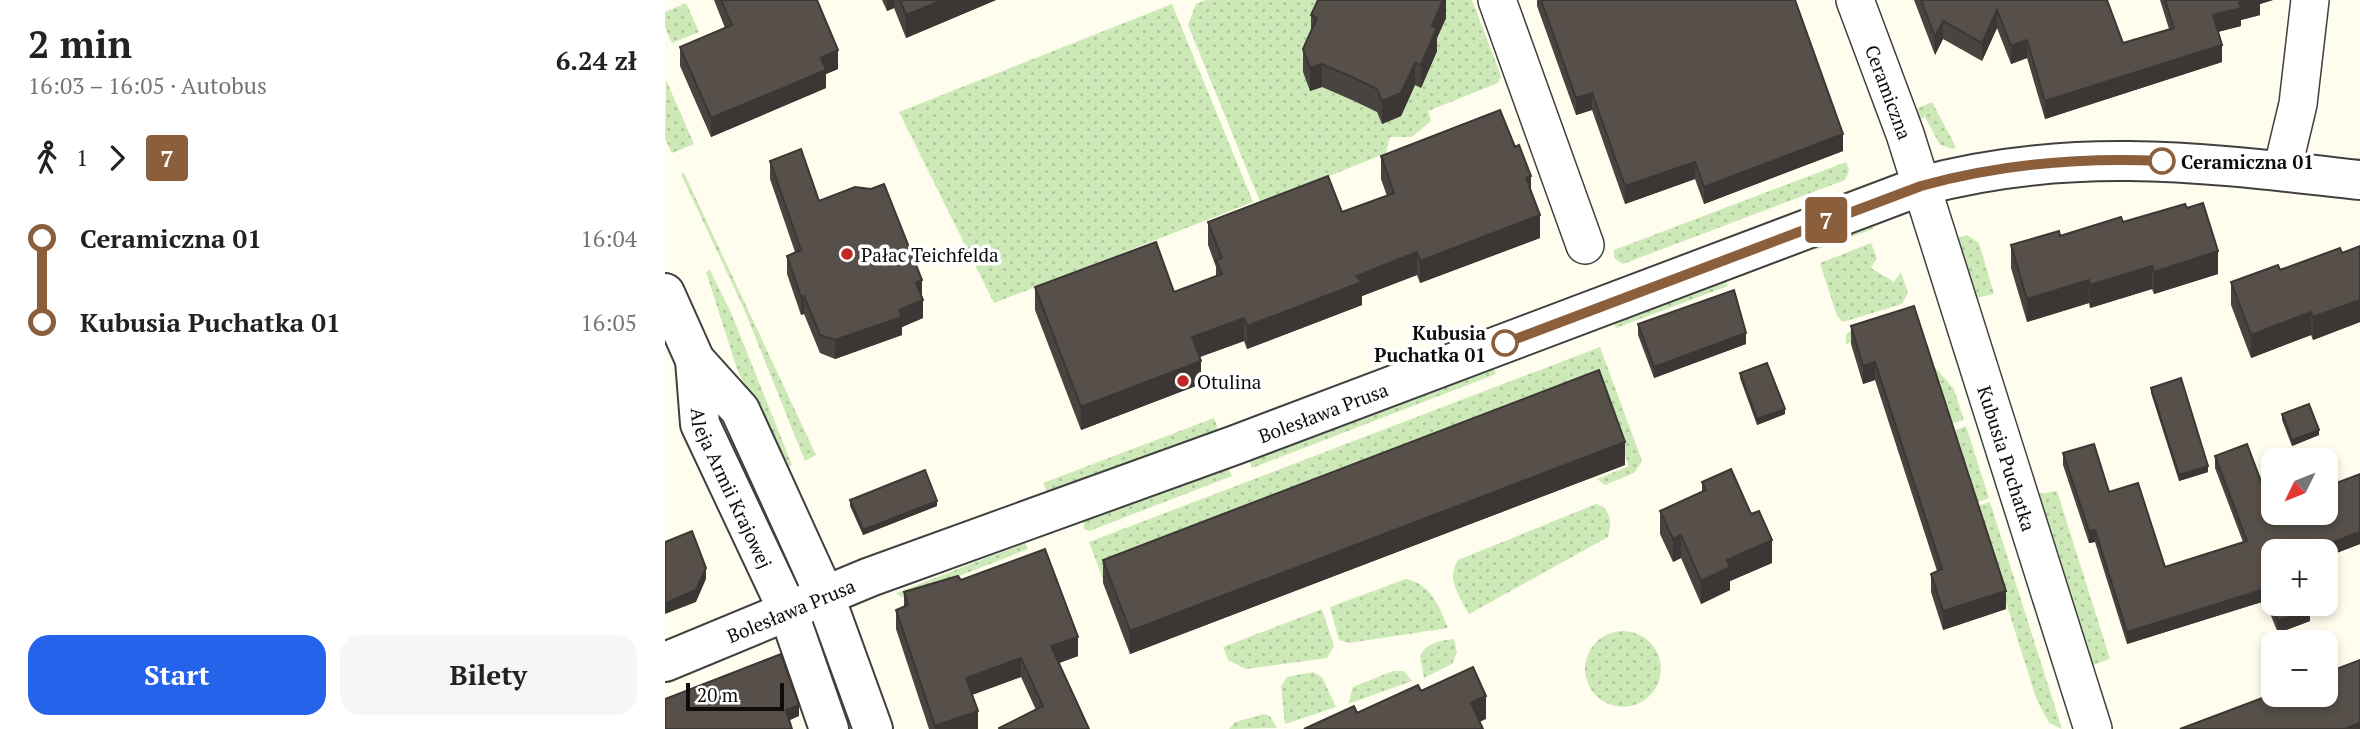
<!DOCTYPE html>
<html lang="pl">
<meta charset="utf-8">
<style>
:root{--surface:#fff;--page:#f6f6f6;--text:#222;--muted:#767676;--accent:#2563eb}
body{margin:0;font-family:"PT Serif",serif;background:var(--page);color:var(--text);height:100vh;display:flex;flex-direction:column;font-size:26px;white-space:nowrap}
*{box-sizing:border-box;margin:0}
p{font-size:23px;color:var(--muted)}
.icon{flex:none;width:38px;height:38px;fill:none;stroke:currentColor;stroke-width:2;stroke-linecap:round;stroke-linejoin:round}
.map{position:relative;flex:1;overflow:hidden}
.details{display:flex;flex-direction:column;background:var(--surface);width:665px}
.details>*{flex:none}
.badge{padding:0 14px;border-radius:5px;font-size:24px;line-height:46px}
.needle{width:46px;rotate:227deg}
.buttons{position:absolute;left:1596px;top:448px;display:grid;gap:14px}
.buttons a{display:grid;place-items:center;width:77px;height:77px;border-radius:14px;background:var(--surface);box-shadow:0 4px 10px #0003;font-size:35px}
.scale{position:absolute;left:21px;bottom:18px;width:98px;box-sizing:border-box;padding-left:7px;border:4px solid #0d0d0d;border-top:0;font-size:19px;line-height:24px;white-space:nowrap;color:#0d0d0d;-webkit-text-stroke:5px #fff;paint-order:stroke}
.map>.badge{position:absolute;translate:-50% -50%;box-shadow:0 0 0 4px #fff}
.legs{display:flex;align-items:center;gap:10px;height:77px;padding:0 28px;font-size:23px}
.legs p{margin-inline-start:auto}
.headline{display:flex;align-items:center;justify-content:space-between;height:119px;padding:0 28px}
h1{font-size:38px;font-weight:800;line-height:52px}
.cta{display:flex;gap:14px;margin-top:auto;padding:14px 28px}
.cta a{flex:1;height:80px;border-radius:21px;background:var(--accent);color:#fff;font-size:28px;font-weight:800;line-height:80px;text-align:center}
.cta a+a{background:var(--page);color:var(--text)}
ul{padding:0 28px;list-style:none}
li{display:flex;align-items:center;gap:24px;height:84px;font-size:26px}
li i{display:grid;place-items:center;width:10px;height:100%;margin:0 9px;background:currentColor}
li i::after{content:'';width:18px;height:18px;margin:-9px;border:5px solid;border-radius:50%;background:var(--surface)}
li p{margin-inline-start:auto}
li:first-child i{background:linear-gradient(#0000 50%,currentColor 0)}
li:last-child i{background:linear-gradient(currentColor 50%,#0000 0)}
main{display:flex;flex:1;min-height:0}
.map>svg:first-child{display:block}
</style>
<main>
<section class="details">
<div class="headline"><div><h1>2 min</h1><p>16:03 – 16:05 · Autobus</p></div><b>6.24 zł</b></div>
<div class="legs"><svg class="icon" aria-label="walk" viewBox="0 0 24 24"><circle cx="13" cy="4" r="2"/><path d="M13 8l-2 6 4 7M11 14l-3 7M7 12l3-4h3l4 4"/></svg>1<svg class="icon" aria-label="forward" viewBox="0 0 24 24"><path d="M9 5l7 7-7 7"/></svg><b class="badge" style="background:#8b5e3c;color:#fff">7</b></div>
<ul>
<li><i style="color:#8b5e3c"></i><b>Ceramiczna 01</b><p>16:04</p></li>
<li><i style="color:#8b5e3c"></i><b>Kubusia Puchatka 01</b><p>16:05</p></li>
</ul>
<div class="cta"><a>Start</a><a>Bilety</a></div>
</section>
<div class="map">
<svg width="1695" height="729" viewBox="0 0 1695 729">
<defs>
<pattern id="grass-dots" width="8" height="8" patternUnits="userSpaceOnUse" patternTransform="scale(1.75)"><rect width="8" height="8" fill="#cde9b7"/><path d="M2 2h.1M6 6h.1" fill="none" stroke="#afc79c" stroke-width="1.8" stroke-linecap="round"/></pattern>
</defs>
<rect width="100%" height="100%" fill="#fffded"/>
<path fill="url(#grass-dots)" d="M541 0H807L836 76 833 83 763 111 766 121 747 137H725L721 153 596 204 523 25 531 4Z
M21 3 34 32 7 43 0 27V12Z
M507 4 588 202 329 303 234 112Z
M1 80 29 144 7 153 0 139Z
M1267 102 1291 147 1288 149 1275 145 1260 117 1250 121 1246 111Z
M1181 162 1184 170 1180 180 958 264 949 258V250Z
M19 173 151 455 140 461 79 309 16 174Z
M1205 221 1208 229 1150 250 1148 242Z
M1302 235 1314 243 1329 294 1310 298 1288 239Z
M1206 243 1212 258 1206 268 1229 282 1236 272 1243 293 1237 304 1178 322 1172 316 1155 263Z
M45 270 67 315 127 465 124 467 117 465 72 369 41 272Z
M1059 276 1063 286 951 328 947 319Z
M1246 309 1249 313 1266 363 1289 389 1299 420 1284 424 1251 322 1181 344V335L1187 329Z
M935 347 977 461 969 473 940 485 932 479 964 466 935 390 438 579 424 542Z
M827 365 831 374 587 468 583 458Z
M549 418 554 432 384 496 378 483Z
M1301 426 1324 498 1311 503 1288 431Z
M562 466 567 476 424 531 419 529V521Z
M1392 491 1445 659 1426 666 1373 494Z
M1325 502 1397 729 1384 723 1371 698 1312 510V506Z
M931 504 939 507C947 518 946 524 943 537L804 614C794 595 781 579 793 560Z
M360 543 363 549 238 598 231 593Z
M741 579C766 584 774 606 783 628L684 643 674 640 665 607Z
M657 609 669 646 662 658 581 669 563 660 558 647Z
M920 669a38 38 0 1 1 76 0a38 38 0 1 1-76 0Z
M789 639 792 653 787 664 759 678 755 656C762 642 775 641 789 639Z
M728 671H739L747 681 683 704 688 687Z
M648 672 657 677 671 707 620 724 616 686 622 677Z
M599 714 605 716 612 728 564 729 570 722Z"/>
<g fill="none" stroke-linecap="round" stroke-linejoin="round">
<g stroke="#404040" stroke-width="40">
<g id="minor">
<path d="M832 0 920 245"/>
<path id="s1" d="M1190 0 1240 134 1428 729"/>
<path d="M1617 171 1633 104 1645 0"/>
</g>
</g>
<g stroke="#404040" stroke-width="42">
<g id="tertiary">
<path d="M0 293 30 360 75 410 159 594 208 729"/>
<path id="s2" d="M30 360 35 424 123 611 164 729"/>
<path id="s3" d="M0 662 205 577 570 445 1256 186C1409 145 1541 163 1695 180"/>
</g>
</g>
<use href="#minor" stroke="#fff" stroke-width="37"/>
<use href="#tertiary" stroke="#fff" stroke-width="38"/>
</g>
<path fill="#4a4440" d="M49 0H152L173 69 161 74V88L46 137 15 66V47L60 28Z
M217 0H331L241 38 229 8 222 11Z
M781 0V18L772 38V51L756 88 750 85 736 116 717 124 712 112 687 100 657 87 645 91 638 72V49L646 31V15Z
M872 0H1130L1178 151 1039 204 1030 179 960 204 927 110 911 115 872 6Z
M1249 0H1442L1458 43 1504 29 1495 0H1608L1595 4V15L1576 20V26L1553 32 1557 62 1380 119 1362 58 1346 64 1332 28 1317 61 1278 39 1270 55Z
M716 156 866 189 875 238 755 283 752 275 697 296V305L582 349 579 341 534 357 536 384 416 430 370 310V287L509 292 551 276V267L543 245V222L677 212 722 196 716 179Z
M105 161 154 201 257 296 258 318 237 327V335L170 359 155 353 139 314 136 315 122 274V256L130 252 105 179Z
M1522 208 1553 274 1489 294 1487 289 1425 308 1424 303 1362 322 1346 268V245L1395 236Z
M1695 246V322L1648 340 1646 335 1586 358 1566 305V282L1677 253Z
M1249 306 1341 609 1278 630 1266 592V574L1272 571 1210 380 1198 384 1186 344V326Z
M973 324 1081 344 989 378 973 335Z
M1075 373 1120 414 1092 425 1075 378Z
M1486 388 1543 472 1514 481 1486 393Z
M1617 414 1654 435 1627 446 1617 420Z
M1398 453 1444 492 1500 567 1578 542 1550 468V456L1612 524 1661 513V487L1695 474V544L1661 557V551H1608L1645 621 1613 633 1600 601 1462 644 1430 542 1424 543 1398 465Z
M960 465 465 654 438 583V560Z
M1037 482 1107 563 1065 581V590L1036 604 1016 558 1008 562 995 534V511L1037 492Z
M185 500 272 506 198 535 185 506Z
M296 580 413 656 394 663 424 729H334V728L371 710 356 677 307 695 313 729H264L231 629V610L239 606V592Z"/>
<path fill="#3c3734" d="M222 0H229V8L222 11Z
M278 0H331L241 38V15Z
M778 0H781V18L772 38V51L756 88V65L767 26Z
M1584 0H1608L1595 4V15L1576 20V26L1548 33V15L1574 3Z
M1332 10V28L1317 61V43Z
M1278 21V39L1270 55V37Z
M1362 40V58L1346 64V46Z
M1557 45V62L1380 119V101Z
M173 50V69L161 74V88L46 137V118L156 58Z
M750 63V85L736 116 717 124V101Z
M657 64V87L645 91V68Z
M927 93V110L911 115V98Z
M1178 134V151L1039 204V187Z
M1030 162V179L960 204V186Z
M866 176V199L861 178Z
M875 215V238L755 283V261Z
M1553 251V274L1489 294V272Z
M752 252V275L697 296V305L582 349V326L691 276Z
M1487 266V289L1425 308V285Z
M257 280V299L251 283Z
M1424 280V303L1362 322V299Z
M139 296V314L136 315V297Z
M258 300V318L237 327V335L170 359V340L234 310Z
M1695 300V322L1648 340V317Z
M1646 312V335L1586 358V335Z
M579 318V341L527 360V337Z
M1081 333V344L989 378V367Z
M536 361V384L416 430V407Z
M1210 362V380L1198 384V366Z
M1120 409V414L1092 425V419Z
M1654 430V435L1627 446V440Z
M960 442V465L465 654V631Z
M1543 466V472L1514 481V475Z
M272 501V506L198 535V530Z
M1430 530V542L1424 543V531Z
M1695 532V544L1661 557V551H1645Z
M1016 535V558L1008 562V539Z
M1107 540V563L1065 581V590L1036 604V581L1062 560Z
M41 568V579L31 602 0 614V603Z
M1600 589V601L1462 644V632Z
M1341 591V609L1278 630V611Z
M1645 609V621L1613 633V621Z
M413 637V656L386 666V646Z
M356 658V677L301 697V678Z
M821 696V719L806 726V703Z
M134 705V716L121 722V710Z
M313 711V729H270V726Z
M1695 723V729H1680Z"/>
<path fill="#564f4a" stroke="#3c3734" stroke-width="2" d="M56 0H152L173 50 156 58 161 70 46 118 15 47 67 25Z
M235 0H278L241 15Z
M653 0H778L767 26 772 28 756 65 750 63 736 93 717 101 712 89 687 77 657 64 645 68 638 49 652 18 646 15Z
M876 0H1130L1178 134 1039 187 1030 162 960 186 927 93 911 98Z
M1256 0H1442L1458 43 1509 28 1500 0H1584L1574 3 1576 8 1548 15 1557 45 1380 101 1362 40 1346 46 1332 10 1317 43 1278 21 1270 37Z
M835 110 850 147 854 145 866 176 861 178 875 215 755 261 752 252 691 276 697 282 582 326 579 318 527 337 536 361 416 407 370 287 491 242 509 292 557 274 551 260 557 258 543 222 663 176 677 212 724 195 729 193 716 156Z
M136 149 154 201 190 187 206 189 219 184 257 280 251 283 258 300 234 310 237 317 170 340 155 335 139 296 136 297 122 256 136 250 105 161Z
M1538 203 1553 251 1489 272 1487 266 1425 285 1424 280 1362 299 1346 245 1394 231 1395 236 1456 217 1458 222 1520 204 1522 208Z
M1695 246V300L1648 317 1646 312 1586 335 1566 282 1613 265 1615 270 1675 248 1677 253Z
M1069 290 1081 333 989 367 973 324Z
M1249 306 1341 591 1278 611 1266 574 1277 569 1210 362 1198 366 1186 326Z
M1102 363 1120 409 1092 419 1075 373Z
M934 370 960 442 465 631 438 560Z
M1516 378 1543 466 1514 475 1486 388Z
M1644 404 1654 430 1627 440 1617 414Z
M1429 444 1444 492 1473 483 1500 567 1582 541 1550 456 1582 444 1612 524 1641 513H1661V505L1662 504 1661 501V487L1695 474V532L1645 551H1608V604H1642L1645 609 1613 621 1600 589 1462 632 1430 530 1424 531 1398 453Z
M1066 469 1086 514 1094 511 1107 540 1062 560 1065 567 1036 581 1016 535 1008 539 995 511 1041 490 1037 482Z
M260 470 272 501 198 530 185 500Z
M27 531 41 568 31 590 0 603V542Z
M380 549 413 637 386 646 424 729H334V728L378 706 356 658 301 678 313 711 270 726 231 610 243 605 239 592 293 576 296 580Z
M116 654 134 705 121 710 127 729H0V699Z
M1695 660V723L1684 727 1680 729H1515L1608 694V695H1661V673Z
M808 667 821 696 806 703 818 729H639L689 706 692 713 753 685 756 691Z"/>
<g fill="none" stroke-linecap="round" stroke-linejoin="round">
<g stroke="#fff" stroke-width="16">
<path id="line-1" d="M840 343 1256 186C1336 164 1414 157 1497 161"/>
</g>
<use href="#line-1" stroke="#8b5e3c" stroke-width="10"/>
</g>
<g fill="#fff" stroke="#8b5e3c" stroke-width="3.5">
<circle cx="1497" cy="161" r="12"/>
<circle cx="840" cy="343" r="12"/>
</g>
<g fill="#be2925" stroke="#fff" stroke-width="2.5">
<circle cx="182" cy="254" r="7"/>
<circle cx="518" cy="381" r="7"/>
</g>
<g text-anchor="middle" dominant-baseline="central" stroke-width="7" stroke-linejoin="round" paint-order="stroke">
<g font-size="19" fill="#0d0d0d" stroke="#fff">
<text stroke="none"><textPath href="#s1" startOffset="98">Ceramiczna</textPath></text>
<text stroke="none"><textPath href="#s3" startOffset="704">Bolesława Prusa</textPath></text>
<text stroke="none"><textPath href="#s1" startOffset="483">Kubusia Puchatka</textPath></text>
<text stroke="none"><textPath href="#s2" startOffset="135">Aleja Armii Krajowej</textPath></text>
<text stroke="none"><textPath href="#s3" startOffset="136">Bolesława Prusa</textPath></text>
</g>
<g font-size="19" font-weight="bold" fill="#0d0d0d" stroke="#fff" text-anchor="start">
<text x="1516" y="161">Ceramiczna 01</text>
<text x="821" y="332" text-anchor="end">Kubusia<tspan x="821" dy="22">Puchatka 01</tspan></text>
</g>
<g font-size="19" fill="#0d0d0d" stroke="#fff" text-anchor="start">
<text x="196" y="254">Pałac Teichfelda</text>
<text x="532" y="381">Otulina</text>
</g>
</g>
</svg>
<div class="buttons">
<a><svg class="needle" viewBox="-14 -14 28 28"><path d="M0-13l5 13h-10z" fill="#e53935"/><path d="M0 13l5-13h-10z" fill="#767676"/></svg></a>
<a>+</a>
<a>−</a>
</div>
<div class="scale">20 m</div>
<b class="badge" style="left:1161px;top:220px;background:#8b5e3c;color:#fff">7</b>
</div>
</main>
